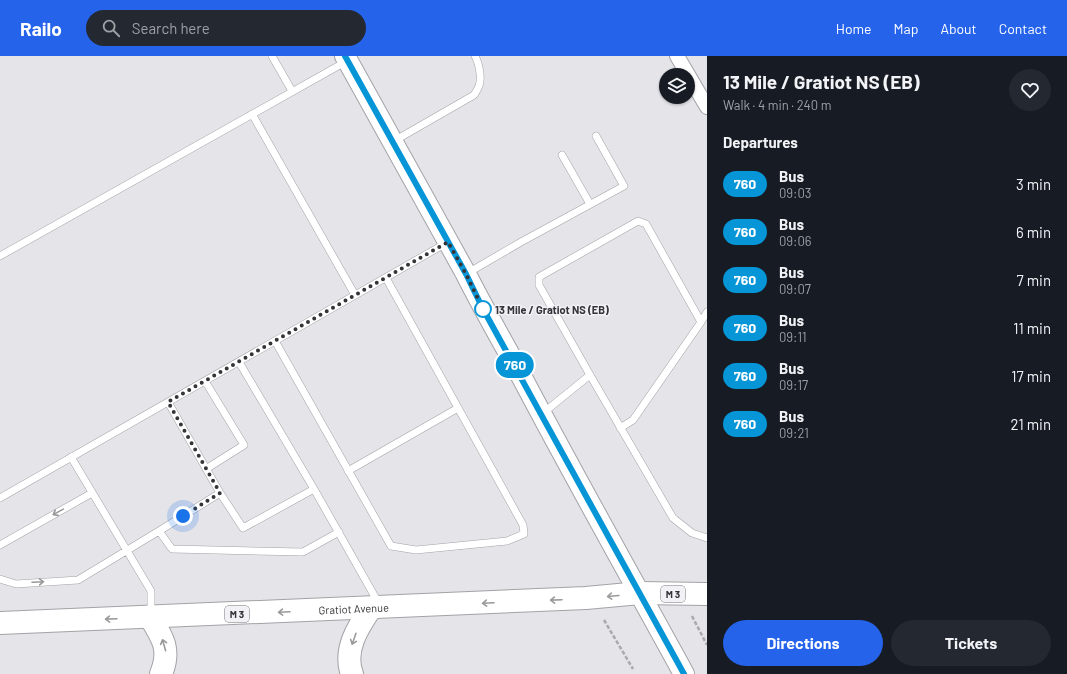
<!DOCTYPE html>
<meta charset="utf-8">
<style>
:root{--surface:#171b24;--page:#242831;--text:#f1f3f6;--muted:#9ea1a6;--accent:#2563eb}
body{margin:0;font-family:Barlow,sans-serif;background:var(--page);color:var(--text);height:100vh;display:flex;flex-direction:column;font-size:15px;white-space:nowrap}
*{box-sizing:border-box;margin:0}
p{font-size:13px;color:var(--muted)}
.icon{flex:none;width:22px;height:22px;fill:none;stroke:currentColor;stroke-width:2;stroke-linecap:round;stroke-linejoin:round}
.map{position:relative;flex:1;overflow:hidden}
.side{display:flex;flex-direction:column;background:var(--surface);width:360px}
.side>*{flex:none}
.badge{padding:0 8px;border-radius:13px;font-size:14px;line-height:26px}
.tools{position:absolute;left:659px;top:12px;display:grid;gap:8px}
.tools a{display:grid;place-items:center;width:36px;height:36px;border-radius:50%;background:var(--surface);box-shadow:0 1px 3px #0004;font-size:20px}
.you{position:absolute;width:20px;height:20px;margin:-10px;border:3px solid #fff;border-radius:50%;background:#1a73e8;box-shadow:0 0 0 6px #1a73e833}
.map>.badge{position:absolute;translate:-50% -50%;box-shadow:0 0 0 2px #fff}
h2{padding:0 16px;font-size:15px;line-height:36px}
.round{display:grid;place-items:center;flex:none;width:42px;height:42px;border-radius:21px;background:var(--page)}
.summary{display:flex;align-items:center;justify-content:space-between;height:68px;padding:0 16px}
h1{font-size:19px;font-weight:700;line-height:30px}
.button{display:flex;gap:8px;margin-top:auto;padding:8px 16px}
.button a{flex:1;height:46px;border-radius:24px;background:var(--accent);color:#fff;font-size:16px;font-weight:700;line-height:46px;text-align:center}
.button a+a{background:var(--page);color:var(--text)}
ul{padding:0;list-style:none}
li{display:flex;align-items:center;gap:12px;height:48px;padding:0 16px}
li div{flex:1}
li b{display:block;font-size:15px}
li em{font-style:normal}
li .badge{min-width:44px;font-weight:700;text-align:center}
header{display:flex;align-items:center;gap:24px;box-sizing:border-box;height:56px;padding:0 20px;background:var(--accent);color:#fff}
header strong{font-size:19px}
nav{display:flex;gap:22px;margin-inline-start:auto;font-size:14px}
.search{width:280px;height:36px;background:var(--page);display:flex;align-items:center;gap:10px;box-sizing:border-box;padding:0 14px;border-radius:22px;color:var(--muted);font-size:15px}
main{display:flex;flex:1;min-height:0}
.map>svg:first-child{display:block}
</style>
<header>
<strong>Railo</strong>
<div class="search"><svg class="icon" aria-label="search" viewBox="0 0 24 24"><circle cx="10" cy="10" r="6"/><path d="M15 15l6 6"/></svg>Search here</div>
<nav><a>Home</a><a>Map</a><a>About</a><a>Contact</a></nav>
</header>
<main>
<div class="map">
<svg width="707" height="618" viewBox="0 0 707 618">
<rect width="100%" height="100%" fill="#e4e4e9"/>
<g fill="none" stroke-linecap="round" stroke-linejoin="round">
<g stroke="#a2a3a7" stroke-width="8">
<path id="lane" d="M272 0 292 35
M252 58 355 239
M394 85 474 39C475 37 478 33 479 30 482 22 479 7 475 0
M562 99 590 148
M0 200 347 5
M466 218 521 186 624 130 596 80
M275 285 391 490 416 494 507 485 524 478 523 469 386 222
M239 306 314 433 379 548
M590 319 673 462 692 477 707 482
M205 325 244 389 206 413
M168 346 220 437
M543 357 590 319 539 229V221L638 165 646 168 701 266 707 256
M620 372 633 364 701 266
M71 401 151 535V559
M348 415 458 352
M314 433 243 472 220 437 159 475 172 493 303 496 339 476
M0 442 448 186
M0 489 92 437
M0 523 16 528 78 524 159 475"/>
</g>
<g stroke="#a2a3a7" stroke-width="16">
<path id="street" d="M677 0 707 51"/>
</g>
<g stroke="#a2a3a7" stroke-width="22">
<path id="secondary" d="M345 0 466 218C482 250 500 281 517 312 571 415 628 516 684 618"/>
</g>
<g stroke="#a2a3a7" stroke-width="24">
<g id="primary">
<path d="M150 561C163 582 171 594 161 618"/>
<path id="s1" d="M0 567 586 542 640 537 707 538"/>
<path d="M352 618C343 594 358 571 371 552"/>
</g>
</g>
<path stroke="#aaaaae" stroke-width="2.5" stroke-dasharray="4 2" stroke-linecap="butt" d="M692 560 707 589
M604 564 633 613"/>
<use href="#lane" stroke="#fff" stroke-width="7"/>
<use href="#street" stroke="#fff" stroke-width="14"/>
<use href="#secondary" stroke="#fff" stroke-width="20"/>
<use href="#primary" stroke="#fff" stroke-width="22"/>
</g>
<defs><path id="oneway-shaft" d="M-6 0H5M1.5-3L5.5 0L1.5 3" fill="none" stroke-width="1.6" stroke-linecap="round" stroke-linejoin="round"/></defs>
<g stroke="#9a9a9b">
<use href="#oneway-shaft" transform="translate(58 456) rotate(151)"/>
<use href="#oneway-shaft" transform="translate(38 526) rotate(-3)"/>
<use href="#oneway-shaft" transform="translate(613 540) rotate(175)"/>
<use href="#oneway-shaft" transform="translate(556 544) rotate(178)"/>
<use href="#oneway-shaft" transform="translate(488 547) rotate(177)"/>
<use href="#oneway-shaft" transform="translate(284 556) rotate(177)"/>
<use href="#oneway-shaft" transform="translate(111 563) rotate(178)"/>
<use href="#oneway-shaft" transform="translate(354 583) rotate(109)"/>
<use href="#oneway-shaft" transform="translate(164 589) rotate(-106)"/>
</g>
<g fill="none" stroke-linecap="round" stroke-linejoin="round">
<g stroke="#fff" stroke-width="9">
<path id="line" d="M345 0 466 218 483 253 684 618"/>
</g>
<use href="#line" stroke="#0696d7" stroke-width="6"/>
<path stroke="#353537" stroke-width="4" stroke-dasharray="0 7.2" d="M183 460 220 437 168 346 448 186 466 218 483 253"/>
</g>
<circle fill="#fff" stroke="#0696d7" stroke-width="2" cx="483" cy="253" r="8"/>
<g text-anchor="middle" dominant-baseline="central" stroke-width="3" stroke-linejoin="round" paint-order="stroke">
<g fill="#f1f1f6" stroke="#6d6d70" stroke-width="1">
<rect x="661" y="530" width="24" height="16" rx="3"/>
<rect x="225" y="550" width="24" height="16" rx="3"/>
</g>
<g font-size="10" font-weight="bold" fill="#353537">
<text x="673" y="538">M 3</text>
<text x="237" y="558">M 3</text>
</g>
<g font-size="11" font-weight="bold" fill="#353537" stroke="#f1f1f6" text-anchor="start">
<text x="495" y="253">13 Mile / Gratiot NS (EB)</text>
</g>
<g font-size="11" fill="#353537" stroke="#f1f1f6">
<text stroke="none"><textPath href="#s1" startOffset="354">Gratiot Avenue</textPath></text>
</g>
</g>
</svg>
<div class="tools">
<a><svg class="icon" aria-label="layers" viewBox="0 0 24 24"><path d="M12 4l9 5-9 5-9-5zM3 14l9 5 9-5"/></svg></a>
</div>
<div class="you" style="left:183px;top:460px"></div>
<b class="badge" style="left:515px;top:309px;background:#0696d7;color:#fff">760</b>
</div>
<section class="side">
<div class="summary"><div><h1>13 Mile / Gratiot NS (EB)</h1><p>Walk · 4 min · 240 m</p></div><a class="round"><svg class="icon" aria-label="heart" viewBox="0 0 24 24"><path d="M12 20l-8-8c-3-5 5-10 8-4 3-6 11-1 8 4z"/></svg></a></div>
<h2>Departures</h2>
<ul>
<li><span class="badge" style="background:#0696d7;color:#fff">760</span><div><b>Bus</b><p>09:03</p></div><em>3 min</em></li>
<li><span class="badge" style="background:#0696d7;color:#fff">760</span><div><b>Bus</b><p>09:06</p></div><em>6 min</em></li>
<li><span class="badge" style="background:#0696d7;color:#fff">760</span><div><b>Bus</b><p>09:07</p></div><em>7 min</em></li>
<li><span class="badge" style="background:#0696d7;color:#fff">760</span><div><b>Bus</b><p>09:11</p></div><em>11 min</em></li>
<li><span class="badge" style="background:#0696d7;color:#fff">760</span><div><b>Bus</b><p>09:17</p></div><em>17 min</em></li>
<li><span class="badge" style="background:#0696d7;color:#fff">760</span><div><b>Bus</b><p>09:21</p></div><em>21 min</em></li>
</ul>
<div class="button"><a>Directions</a><a>Tickets</a></div>
</section>
</main>
